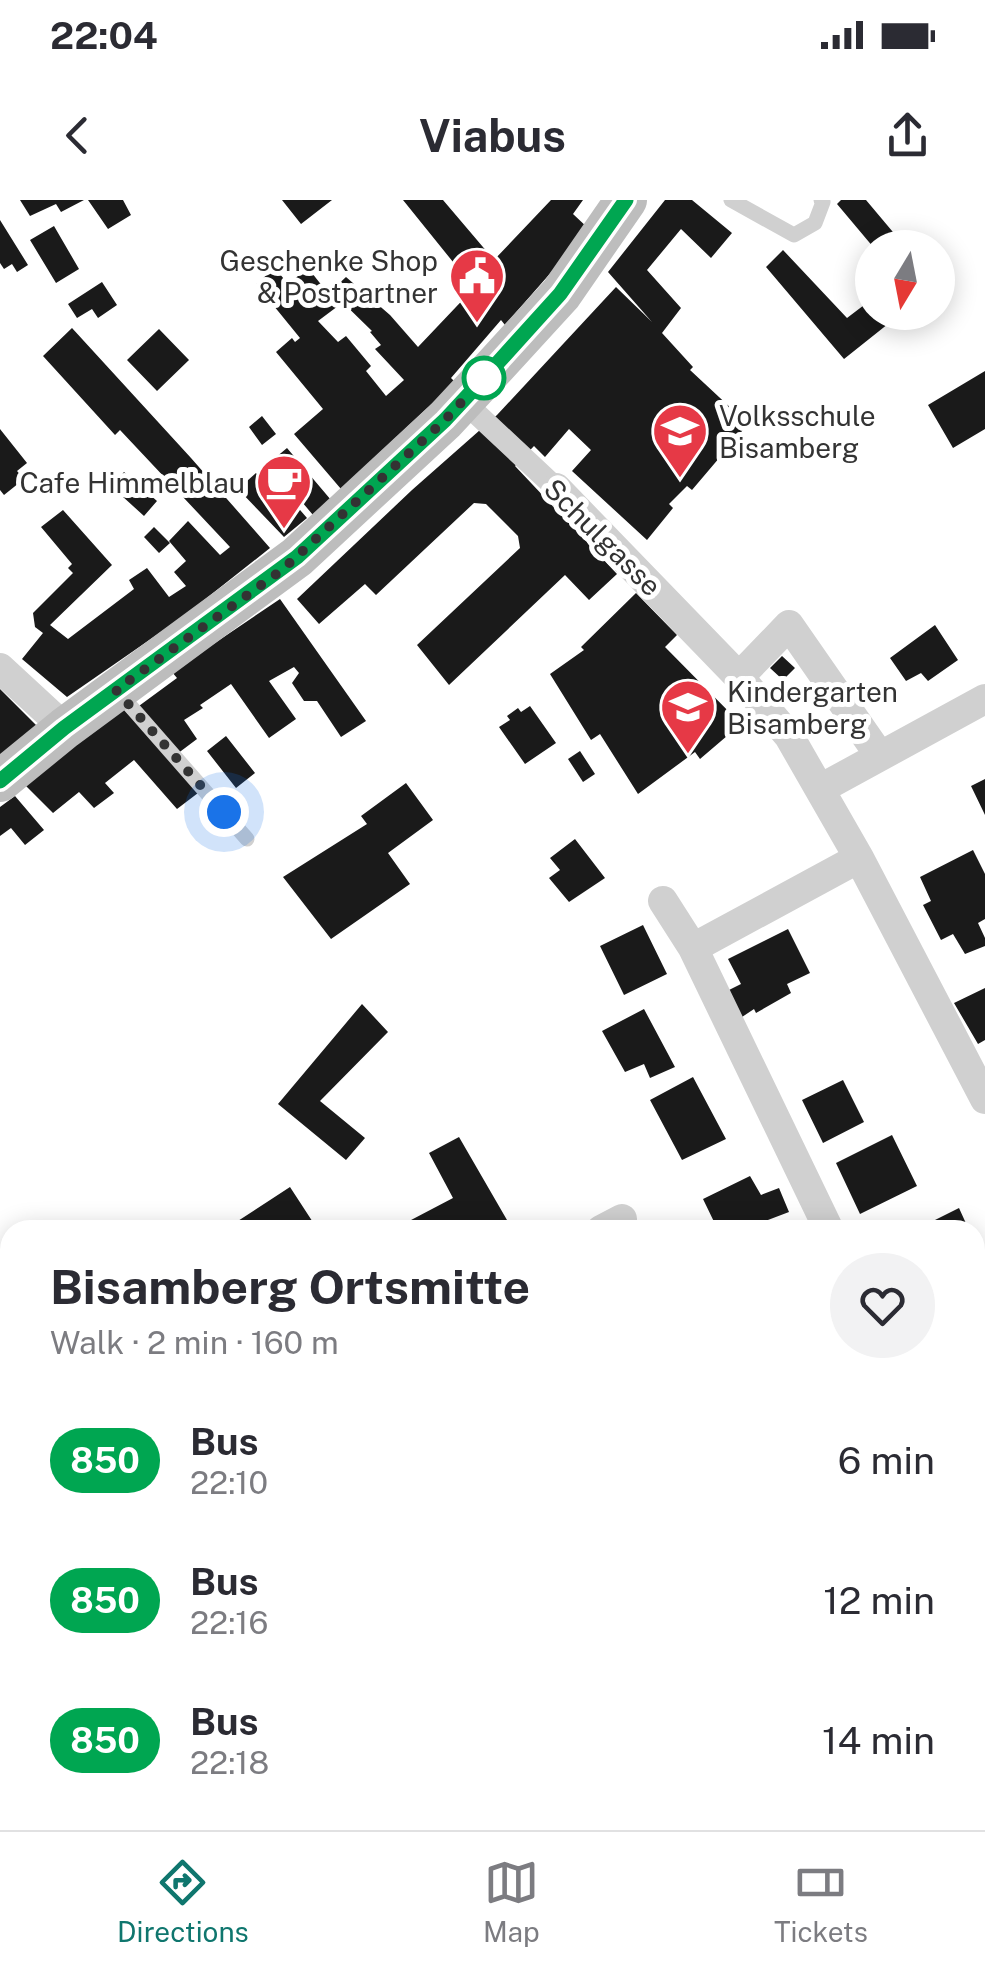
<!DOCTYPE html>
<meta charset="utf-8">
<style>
:root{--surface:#fff;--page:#f2f2f3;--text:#2b2b33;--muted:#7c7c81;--line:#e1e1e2;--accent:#0f766e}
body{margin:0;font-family:"Public Sans",sans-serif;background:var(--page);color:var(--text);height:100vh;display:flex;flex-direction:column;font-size:38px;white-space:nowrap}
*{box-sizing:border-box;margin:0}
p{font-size:32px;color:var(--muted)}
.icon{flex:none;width:55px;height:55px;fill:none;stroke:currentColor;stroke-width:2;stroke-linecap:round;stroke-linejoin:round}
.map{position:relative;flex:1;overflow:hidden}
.details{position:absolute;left:0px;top:1020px;width:985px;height:610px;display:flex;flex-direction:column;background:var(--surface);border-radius:30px 30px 0 0;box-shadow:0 5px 25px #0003}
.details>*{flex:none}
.badge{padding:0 20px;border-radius:32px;font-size:35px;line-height:65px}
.needle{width:65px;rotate:190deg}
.fabs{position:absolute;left:855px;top:30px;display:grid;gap:20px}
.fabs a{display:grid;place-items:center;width:100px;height:100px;border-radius:50%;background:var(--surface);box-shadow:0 5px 25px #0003;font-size:50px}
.you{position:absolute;width:50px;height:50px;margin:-25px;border:8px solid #fff;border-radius:50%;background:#1a73e8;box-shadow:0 0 0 15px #1a73e833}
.map>.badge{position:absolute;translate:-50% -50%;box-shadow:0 0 0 5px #fff}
.round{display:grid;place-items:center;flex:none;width:105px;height:105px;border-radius:52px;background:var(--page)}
.overview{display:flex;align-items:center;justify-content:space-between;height:170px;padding:0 50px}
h1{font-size:48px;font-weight:700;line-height:75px}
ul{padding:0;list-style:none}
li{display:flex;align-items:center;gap:30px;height:140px;padding:0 50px}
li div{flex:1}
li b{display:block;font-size:38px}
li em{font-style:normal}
li .badge{min-width:110px;font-weight:700;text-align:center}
.status{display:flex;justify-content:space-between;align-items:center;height:70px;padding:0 50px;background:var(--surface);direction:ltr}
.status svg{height:28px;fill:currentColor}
header{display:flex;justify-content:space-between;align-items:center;height:130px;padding:0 50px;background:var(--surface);font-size:45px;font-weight:700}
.dock{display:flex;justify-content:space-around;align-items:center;height:140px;border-top:2px solid var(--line);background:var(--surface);font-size:28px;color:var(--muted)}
.dock a{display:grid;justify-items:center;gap:5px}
.dock .active{color:var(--accent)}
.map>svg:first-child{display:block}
</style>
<div class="status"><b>22:04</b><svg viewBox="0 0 49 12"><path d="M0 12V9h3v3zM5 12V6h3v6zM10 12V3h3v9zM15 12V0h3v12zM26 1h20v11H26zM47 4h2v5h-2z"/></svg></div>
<header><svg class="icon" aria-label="back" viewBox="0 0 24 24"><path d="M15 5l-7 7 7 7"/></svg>Viabus<svg class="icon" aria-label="share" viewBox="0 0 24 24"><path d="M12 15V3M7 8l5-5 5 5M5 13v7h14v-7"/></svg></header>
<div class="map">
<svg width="985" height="1630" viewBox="0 0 985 1630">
<rect width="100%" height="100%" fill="#fff"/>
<path fill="#1a1a1a" d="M20 0H84L61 12 56 4 30 16Z
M88 0H123L131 15 108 29Z
M282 0H332L301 24Z
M403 0H443L494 60 551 0H583L573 14 589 29 505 125 501 120 451 178 455 182 341 289 294 234 323 209 276 152 292 138 295 142 300 138 256 84 275 68 288 84 308 68 338 106 318 121 338 142 346 136 371 166 366 171 386 196 404 180 375 149 381 145 370 132 372 131 331 91 346 77 390 115 418 147 474 88Z
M665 0H692L732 33 711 58 681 29 647 70 681 108 662 133 693 167 690 170 748 224 692 290 687 286 669 304 673 308 647 340 572 271 591 250 569 229 545 257 534 246 515 266 617 374 589 400 565 375 449 485 417 445 520 348 518 336 486 304 474 303 376 395 365 384 319 424 297 399 412 290 497 215 616 87 652 122 608 72Z
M841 0H866L903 44 899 48H874L837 4Z
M0 20 28 65 17 72 12 64 4 69 0 63Z
M54 26 79 69 56 83 30 40Z
M783 50 847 118 872 99V112H903L844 159 766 67Z
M102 82 117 105 98 118 92 109 77 118 68 104Z
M72 128 191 258 270 348 184 416 67 497 22 459 43 433 35 427 33 413 73 373 68 368 72 364 41 327 63 310 112 365 50 425 68 439 134 389 129 380 147 368 169 397 186 386 174 372 186 361 169 341 188 321 220 355 230 347 120 230 115 235 43 156Z
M159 129 189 160 157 191 127 160Z
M985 171V229L953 248 928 205Z
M262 216 276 234 262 245 249 227Z
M0 229 27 263 17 271 24 279 4 295 0 290Z
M287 248 331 300 313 315 269 263Z
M124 272 157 301 144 316 111 286Z
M256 273 268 288 275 281 307 318 284 337 238 289Z
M154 327 170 343 159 353 144 337Z
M636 393 677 435 665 447 741 524 700 559 695 552 638 594 600 534 591 540 550 474 584 450 581 447Z
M280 399 366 521 341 537 317 501H304L292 483 299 473 294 467 269 481 296 519 269 538 231 484 200 505 203 508 184 520 197 539 177 554 198 593 177 609 134 560 105 583 114 593 94 608 79 592 53 613 25 585 123 508 128 514 177 478 172 472Z
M935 425 958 460 928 481 921 473 906 481 890 458Z
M782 456 795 468 783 480 770 468Z
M0 489 37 526 0 557Z
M530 506 556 543 525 564 499 527 510 520 507 516 518 508 521 512Z
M226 536 255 573 236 588 207 551Z
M580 551 595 574 583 582 568 559Z
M985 579V615L971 586Z
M406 583 433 620 388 653 410 684 331 739 283 677 367 624 361 616Z
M15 596 44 630 25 645 11 628 0 636V607Z
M575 639 605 678 569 702 549 678 560 670 550 658Z
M973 650 985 674V719L978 723 985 738V746L965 754 953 734 941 740 923 705 931 701 920 677Z
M643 725 667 774 624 795 600 746Z
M788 729 810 773 787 784 791 793 756 813 754 809 739 819 725 792 741 784 728 759Z
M985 788V840L978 844 954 803Z
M362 804 388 832 320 901 365 938 346 960 278 904Z
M644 809 675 867 650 878 644 864 625 872 602 831Z
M693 877 726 939 682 960 650 900Z
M843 880 864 922 823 943 802 900Z
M892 935 917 986 860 1014 836 963Z
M459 937 507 1020 489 1030H392L453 998 429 953Z
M750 976 761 995 779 988 789 1012 742 1030H718L703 999Z
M290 987 318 1030H224Z
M959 1008 969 1030H915Z
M985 1085V1126L975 1131V1090Z
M10 1241V1270L0 1279V1243Z
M10 1296V1336L0 1323V1301Z
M982 1420 985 1426V1462L975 1467V1423Z
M0 1455 10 1468V1513L0 1500Z
M982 1486 985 1493V1555L975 1559V1489Z
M10 1593V1619L0 1625V1600Z
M72 1620H126L106 1630H53Z
M221 1620H260L246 1630H228Z
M296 1620H347L335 1630 332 1626 327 1630H304Z
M376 1620H430L437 1630H382Z
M452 1620H489L472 1630H458Z"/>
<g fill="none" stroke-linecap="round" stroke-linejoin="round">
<path stroke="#d0d0d0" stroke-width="15" d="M731 0 794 35 815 23 823 2 821 0
M119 493 247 639"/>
<path stroke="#d0d0d0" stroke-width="22" d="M463 201 556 288"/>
<path stroke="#d0d0d0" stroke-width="30" d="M556 288 739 477 789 536 859 658 985 899
M0 468 65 528
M739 477 789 425 880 556
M820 589 985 499
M663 701 693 748
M601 1030 622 1019
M829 1030 693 748 859 658
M975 1332 985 1353
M646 1620 649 1630"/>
<path stroke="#d0d0d0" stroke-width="38" d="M0 1380 10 1393
M182 1620 190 1630
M970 1630 985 1629"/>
<path stroke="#bdbdbd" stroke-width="42" d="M0 581 65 528 297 357 445 220 484 178 561 94 626 0"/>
</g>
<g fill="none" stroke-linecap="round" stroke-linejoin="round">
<g stroke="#fff" stroke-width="22">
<path id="line" d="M0 581 64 528 297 357 445 220 484 178 560 94 626 0"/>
</g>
<use href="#line" stroke="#00a651" stroke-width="15"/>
<path stroke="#333" stroke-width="10" stroke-dasharray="0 18" d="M224 612 116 490 282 370 445 220 484 178"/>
</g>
<defs>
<g id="civic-pin" transform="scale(2.875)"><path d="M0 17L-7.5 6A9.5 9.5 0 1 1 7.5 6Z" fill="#e63946" stroke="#fff"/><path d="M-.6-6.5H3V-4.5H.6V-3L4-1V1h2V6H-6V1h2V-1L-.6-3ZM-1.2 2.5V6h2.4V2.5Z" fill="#fff"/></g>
<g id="school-pin" transform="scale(2.875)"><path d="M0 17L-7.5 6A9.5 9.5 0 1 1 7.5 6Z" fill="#e63946" stroke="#fff"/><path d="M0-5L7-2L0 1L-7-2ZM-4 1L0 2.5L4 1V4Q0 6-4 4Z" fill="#fff"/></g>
<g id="cafe-pin" transform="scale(2.875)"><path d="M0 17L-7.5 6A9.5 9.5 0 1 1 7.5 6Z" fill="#e63946" stroke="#fff"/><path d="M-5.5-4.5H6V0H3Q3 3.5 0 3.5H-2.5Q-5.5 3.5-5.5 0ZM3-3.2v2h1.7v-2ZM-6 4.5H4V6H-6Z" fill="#fff"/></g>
</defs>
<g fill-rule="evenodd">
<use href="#civic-pin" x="477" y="76"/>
<use href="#school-pin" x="680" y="231"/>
<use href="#cafe-pin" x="284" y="282"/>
<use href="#school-pin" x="688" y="507"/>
</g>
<circle fill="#fff" stroke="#00a651" stroke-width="5" cx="484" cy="178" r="20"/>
<g text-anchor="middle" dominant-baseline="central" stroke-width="10" stroke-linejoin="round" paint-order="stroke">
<g font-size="28" fill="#333" stroke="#fff" text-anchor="end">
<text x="438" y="60">Geschenke Shop<tspan x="438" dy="32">&amp; Postpartner</tspan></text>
<text x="719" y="215" text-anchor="start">Volksschule<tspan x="719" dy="32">Bisamberg</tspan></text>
<text x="245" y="282">Cafe Himmelblau</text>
<text x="727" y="491" text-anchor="start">Kindergarten<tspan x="727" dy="32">Bisamberg</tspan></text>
</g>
<g font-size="28" fill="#333" stroke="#fff">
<text transform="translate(603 337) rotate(45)">Schulgasse</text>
</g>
</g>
</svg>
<div class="fabs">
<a><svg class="needle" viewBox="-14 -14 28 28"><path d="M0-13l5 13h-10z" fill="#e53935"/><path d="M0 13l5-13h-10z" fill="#7c7c81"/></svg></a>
</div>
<div class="you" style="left:224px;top:612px"></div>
<section class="details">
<div class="overview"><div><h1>Bisamberg Ortsmitte</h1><p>Walk · 2 min · 160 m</p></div><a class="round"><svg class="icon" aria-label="heart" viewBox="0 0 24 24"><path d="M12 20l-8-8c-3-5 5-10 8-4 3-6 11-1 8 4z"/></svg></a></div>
<ul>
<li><span class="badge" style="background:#00a651;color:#fff">850</span><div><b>Bus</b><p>22:10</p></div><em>6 min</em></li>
<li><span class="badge" style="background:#00a651;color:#fff">850</span><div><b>Bus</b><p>22:16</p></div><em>12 min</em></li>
<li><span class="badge" style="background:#00a651;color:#fff">850</span><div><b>Bus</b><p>22:18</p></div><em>14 min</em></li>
</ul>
</section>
</div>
<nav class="dock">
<a class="active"><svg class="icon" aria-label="directions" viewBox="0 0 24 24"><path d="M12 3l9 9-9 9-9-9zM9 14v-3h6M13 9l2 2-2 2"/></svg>Directions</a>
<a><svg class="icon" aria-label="map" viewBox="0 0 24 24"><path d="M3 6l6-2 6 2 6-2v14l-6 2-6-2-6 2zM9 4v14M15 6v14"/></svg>Map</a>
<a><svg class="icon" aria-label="tickets" viewBox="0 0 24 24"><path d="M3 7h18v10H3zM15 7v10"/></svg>Tickets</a>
</nav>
